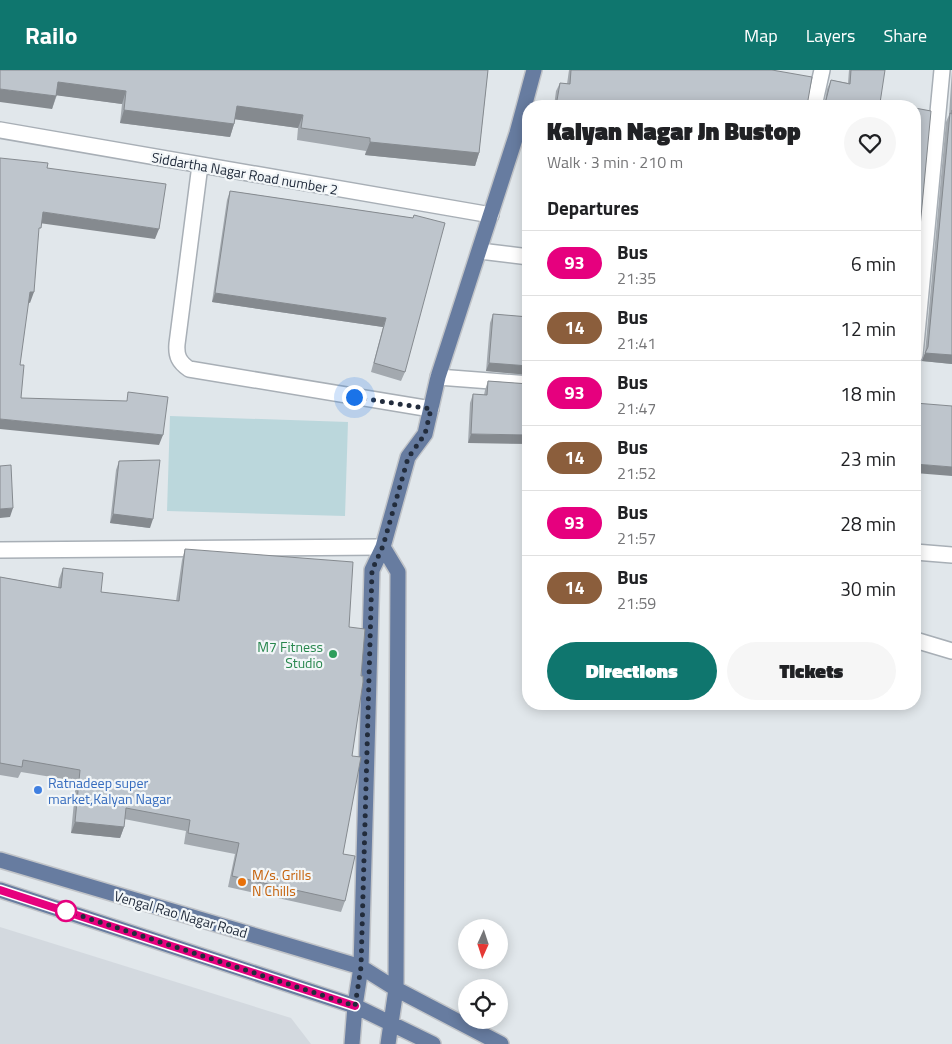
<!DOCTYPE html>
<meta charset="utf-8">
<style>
:root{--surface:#fff;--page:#f6f6f6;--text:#202124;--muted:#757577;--line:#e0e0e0;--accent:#0f766e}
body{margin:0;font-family:"Titillium Web",sans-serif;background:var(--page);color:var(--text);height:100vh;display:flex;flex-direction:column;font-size:19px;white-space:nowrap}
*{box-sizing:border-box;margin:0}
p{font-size:16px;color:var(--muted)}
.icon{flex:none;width:28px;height:28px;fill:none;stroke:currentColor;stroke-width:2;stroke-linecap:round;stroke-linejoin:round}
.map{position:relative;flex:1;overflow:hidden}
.side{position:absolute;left:522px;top:30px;width:399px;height:610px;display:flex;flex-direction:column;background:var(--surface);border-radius:20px;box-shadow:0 2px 12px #0003}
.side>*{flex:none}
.badge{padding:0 10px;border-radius:16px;font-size:18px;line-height:32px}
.needle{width:32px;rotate:183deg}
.tools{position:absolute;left:458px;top:849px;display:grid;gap:10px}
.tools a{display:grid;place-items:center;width:50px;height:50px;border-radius:50%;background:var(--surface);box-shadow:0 2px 12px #0003;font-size:25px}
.you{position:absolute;width:25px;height:25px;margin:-12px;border:4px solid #fff;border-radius:50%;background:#1a73e8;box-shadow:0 0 0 8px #1a73e833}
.map>.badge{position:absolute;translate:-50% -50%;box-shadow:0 0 0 2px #fff}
h2{padding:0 25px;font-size:19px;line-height:45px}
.round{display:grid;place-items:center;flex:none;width:52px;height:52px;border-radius:26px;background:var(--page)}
.summary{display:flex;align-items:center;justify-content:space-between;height:85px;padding:0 25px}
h1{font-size:24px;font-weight:800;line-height:38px}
.cta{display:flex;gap:10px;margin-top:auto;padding:10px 25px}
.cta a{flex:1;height:58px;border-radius:30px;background:var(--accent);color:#fff;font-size:20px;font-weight:800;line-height:58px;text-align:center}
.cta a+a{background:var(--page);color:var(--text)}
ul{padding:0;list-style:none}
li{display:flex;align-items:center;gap:15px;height:65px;padding:0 25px;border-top:1px solid var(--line)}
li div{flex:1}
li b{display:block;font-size:19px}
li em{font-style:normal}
li .badge{min-width:55px;font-weight:700;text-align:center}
header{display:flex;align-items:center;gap:30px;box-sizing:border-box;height:70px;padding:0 25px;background:var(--accent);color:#fff}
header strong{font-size:24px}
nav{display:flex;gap:28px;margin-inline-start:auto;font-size:18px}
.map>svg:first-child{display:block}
</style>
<header>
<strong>Railo</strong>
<nav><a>Map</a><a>Layers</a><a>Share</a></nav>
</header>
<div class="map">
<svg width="952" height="974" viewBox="0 0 952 974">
<rect width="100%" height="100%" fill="#e1e7eb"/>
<path fill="#d3d9df" d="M0 857 291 948 311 974H0Z"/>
<path fill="#bbd7dc" d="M170 346 348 352 345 446 167 441Z"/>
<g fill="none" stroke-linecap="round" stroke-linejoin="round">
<g stroke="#a8afb6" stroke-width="18">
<path id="minor" d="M814 36 822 0
M0 60 491 145
M200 95 177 274C176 286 179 292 189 299L431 339
M480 181 529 187
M915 285 942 0
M438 307 529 314
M0 480 383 477
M915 482 952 485
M915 570 952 581"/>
</g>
<g stroke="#c1c4c8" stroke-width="18">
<path id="major" d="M383 477 398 502 396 919 388 974
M0 790 361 897 396 919 501 974
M0 820 355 936 433 974
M352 974 355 936 361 897 372 500 383 477 408 387 425 364 438 307 517 63 534 0"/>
</g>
<use href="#minor" stroke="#fff" stroke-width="15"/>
<use href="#major" stroke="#677ca0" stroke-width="15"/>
</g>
<path fill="#a3a9af" d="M0 0H488L479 83 475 96 365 85 366 81 297 70 298 58 235 49 234 54 230 67 120 53 122 34 57 25 52 39Z
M569 0H772L808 30 811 34 820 36H554L556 21 560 13 567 14Z
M849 0H885L825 31 827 19 831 10 848 13Z
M952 0V294L922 291 925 283 946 52 949 45Z
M230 121 413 148 405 302 401 311 371 302 383 257 212 232 227 130Z
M493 244 529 247V305L486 301 490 253Z
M488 311 529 314 468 373 470 333 473 324 484 325 485 320Z
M119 391 150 458 110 453 116 400Z
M185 479 349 557 352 686 343 784 345 831 341 842 228 817 235 784 184 774 186 761 124 749V757L120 768 71 763 76 711 21 702 18 708 0 705V507L58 517 59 509 63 498 101 522 176 531 182 490Z"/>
<path fill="#858a8f" d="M58 12 126 21 122 34 54 25Z
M0 19 56 26 52 39 0 32Z
M237 36 303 45 298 58 233 49Z
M124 40 234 54 230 67 120 53Z
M370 72 479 83 475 96 365 85Z
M43 142 159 159 155 169 39 153Z
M30 222H34L30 233 27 232Z
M215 223 386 248 383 257 212 232Z
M925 283 952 285V294L922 291Z
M489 293 529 296V305L486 301Z
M0 349 163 365 159 375 0 359Z
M471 364 529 365V374L468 373Z
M915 394 952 397V406L915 403Z
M13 438 10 447 0 448V439Z
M113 444 153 449 150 458 110 453Z
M75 752 124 757 120 768 71 763Z"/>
<path fill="#bec5cc" stroke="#858a8f" d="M0 0H488L479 83 370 72V68L301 58 303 45 237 36 234 54 124 40 126 21 58 12 56 26 0 19Z
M571 0H772L812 7 808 30 811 34 820 36H556L560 13 570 14Z
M851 0H885L880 33 902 36H820L826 30 831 10 850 14Z
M915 38 931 41 915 210Z
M952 40V285L925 283 928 277 950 43 952 44Z
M0 88 48 93 47 98 166 114 159 159 43 142 41 158H39L34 222H30L20 295H24L21 328 127 331 128 322 168 327 163 365 0 349Z
M230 121 413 148 414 145 445 153 405 302 374 293 386 248 215 223Z
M493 244 529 247V296L489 293Z
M488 311 529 314V365L471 364 473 324 487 325Z
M915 333 952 336V397L915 394Z
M160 390 153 449 113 444 119 391Z
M11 395 13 438 0 439V396Z
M185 479 353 492 349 557 365 559 361 606H363V612L352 686 361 687 343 784 355 786 345 831 232 806 239 773 188 763 190 750 126 738 124 757 75 752 80 700 23 690 22 697 0 693V507L61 518 63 498 103 503 101 522 179 531Z"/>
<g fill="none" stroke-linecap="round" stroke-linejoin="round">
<g stroke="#fff" stroke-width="11">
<path id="line" d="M0 820 355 936"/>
</g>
<use href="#line" stroke="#e6007e" stroke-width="8"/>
<path stroke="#222c3c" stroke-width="5" stroke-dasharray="0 9" d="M66 841 355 936 361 897 372 500 383 476 408 388 425 364 431 339 354 327"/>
</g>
<circle fill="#2e9e5b" stroke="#f2f6f8" stroke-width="2" cx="333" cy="584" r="5"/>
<circle fill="#3f7fe0" stroke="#f2f6f8" stroke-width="2" cx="38" cy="720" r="5"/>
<circle fill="#e8710a" stroke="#f2f6f8" stroke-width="2" cx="242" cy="812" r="5"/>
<circle fill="#fff" stroke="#e6007e" stroke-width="2.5" cx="66" cy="841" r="10"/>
<g text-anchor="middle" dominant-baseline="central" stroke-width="4.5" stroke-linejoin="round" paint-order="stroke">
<g font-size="14" fill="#222c3c" stroke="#f2f6f8">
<text transform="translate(245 103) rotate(10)">Siddartha Nagar Road number 2</text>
<text transform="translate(181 844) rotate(16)">Vengal Rao Nagar Road</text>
</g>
<g font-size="14" fill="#27864d" stroke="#f2f6f8" text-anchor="end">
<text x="323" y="576">M7 Fitness<tspan x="323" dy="16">Studio</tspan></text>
</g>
<g font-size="14" fill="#366cbe" stroke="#f2f6f8" text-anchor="start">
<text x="48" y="712">Ratnadeep super<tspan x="48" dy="16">market,Kalyan Nagar</tspan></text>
</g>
<g font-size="14" fill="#c56008" stroke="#f2f6f8" text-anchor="start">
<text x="252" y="804">M/s. Grills<tspan x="252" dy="16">N Chills</tspan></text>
</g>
</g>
</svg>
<div class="tools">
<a><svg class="needle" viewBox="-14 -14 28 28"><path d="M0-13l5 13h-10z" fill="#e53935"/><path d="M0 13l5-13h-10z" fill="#757577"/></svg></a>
<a><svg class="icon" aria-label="locate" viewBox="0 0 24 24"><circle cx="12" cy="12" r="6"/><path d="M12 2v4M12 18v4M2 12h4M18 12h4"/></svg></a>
</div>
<div class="you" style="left:354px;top:327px"></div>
<section class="side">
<div class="summary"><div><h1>Kalyan Nagar Jn Bustop</h1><p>Walk · 3 min · 210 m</p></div><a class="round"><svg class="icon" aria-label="heart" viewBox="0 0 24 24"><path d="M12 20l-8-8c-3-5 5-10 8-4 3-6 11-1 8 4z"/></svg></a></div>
<h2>Departures</h2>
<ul>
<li><span class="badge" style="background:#e6007e;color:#fff">93</span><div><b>Bus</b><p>21:35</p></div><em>6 min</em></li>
<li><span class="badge" style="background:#8b5e3c;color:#fff">14</span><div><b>Bus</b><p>21:41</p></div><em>12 min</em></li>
<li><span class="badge" style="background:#e6007e;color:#fff">93</span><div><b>Bus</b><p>21:47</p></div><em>18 min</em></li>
<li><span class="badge" style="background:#8b5e3c;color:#fff">14</span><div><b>Bus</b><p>21:52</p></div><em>23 min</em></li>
<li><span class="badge" style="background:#e6007e;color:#fff">93</span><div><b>Bus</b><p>21:57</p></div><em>28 min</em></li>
<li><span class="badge" style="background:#8b5e3c;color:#fff">14</span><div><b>Bus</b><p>21:59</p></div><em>30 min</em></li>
</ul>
<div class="cta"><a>Directions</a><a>Tickets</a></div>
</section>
</div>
